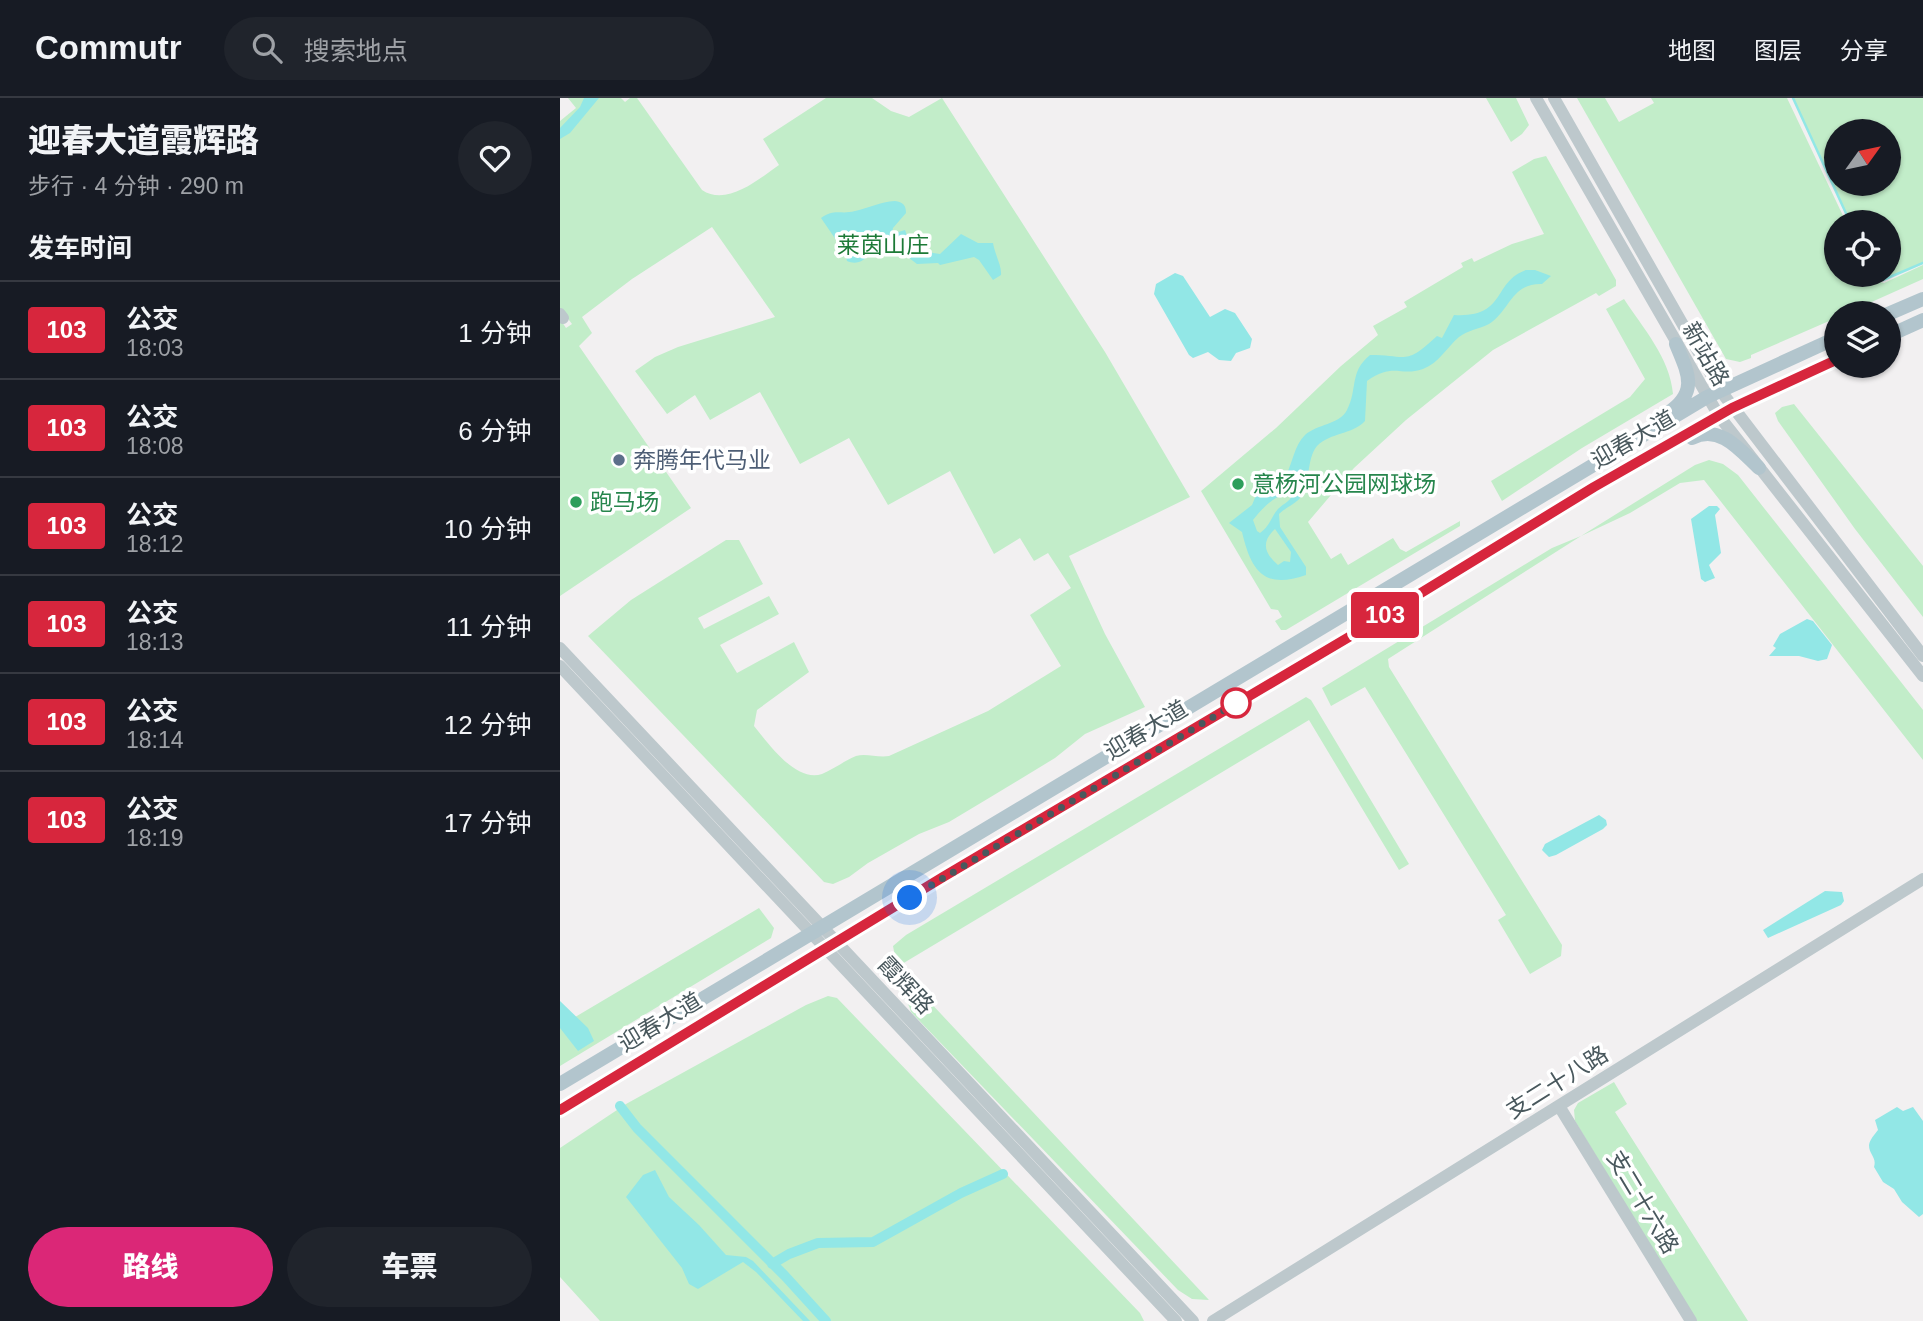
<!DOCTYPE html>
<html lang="zh">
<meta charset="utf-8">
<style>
:root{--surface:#171b24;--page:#20242c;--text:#f1f3f6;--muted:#9ea1a6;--line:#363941;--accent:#db2777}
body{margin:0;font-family:Arial,"Noto Sans SC",sans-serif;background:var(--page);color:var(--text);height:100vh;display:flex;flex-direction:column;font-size:26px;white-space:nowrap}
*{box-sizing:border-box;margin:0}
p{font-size:23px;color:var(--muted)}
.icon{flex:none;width:38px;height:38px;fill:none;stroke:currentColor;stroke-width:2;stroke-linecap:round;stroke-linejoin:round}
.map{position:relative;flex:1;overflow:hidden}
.drawer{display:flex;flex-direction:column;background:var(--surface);width:560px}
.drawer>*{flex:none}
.badge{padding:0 14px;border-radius:5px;font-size:24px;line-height:46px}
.needle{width:46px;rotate:57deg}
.buttons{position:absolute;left:1264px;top:21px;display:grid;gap:14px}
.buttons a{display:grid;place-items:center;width:77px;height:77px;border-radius:50%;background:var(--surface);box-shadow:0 2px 5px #0004;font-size:35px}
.you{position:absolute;width:35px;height:35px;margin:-18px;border:5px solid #fff;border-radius:50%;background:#1a73e8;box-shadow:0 0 0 10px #1a73e833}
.map>.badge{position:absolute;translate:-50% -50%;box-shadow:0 0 0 4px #fff}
h2{padding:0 28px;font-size:26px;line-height:63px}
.round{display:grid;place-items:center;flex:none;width:74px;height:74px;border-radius:37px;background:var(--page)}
.overview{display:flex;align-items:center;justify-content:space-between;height:119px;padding:0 28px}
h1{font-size:33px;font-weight:800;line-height:52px}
.action{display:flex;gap:14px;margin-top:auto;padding:14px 28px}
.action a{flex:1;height:80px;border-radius:42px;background:var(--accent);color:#fff;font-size:28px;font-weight:800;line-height:80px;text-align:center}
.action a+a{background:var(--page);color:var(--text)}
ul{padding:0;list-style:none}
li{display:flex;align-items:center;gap:21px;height:98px;padding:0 28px;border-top:2px solid var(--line)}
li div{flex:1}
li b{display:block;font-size:26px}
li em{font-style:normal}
li .badge{min-width:77px;font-weight:700;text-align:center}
header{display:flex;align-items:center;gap:42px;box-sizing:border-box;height:98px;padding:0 35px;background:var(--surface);border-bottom:2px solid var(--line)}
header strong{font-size:33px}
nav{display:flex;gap:38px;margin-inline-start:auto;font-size:24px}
.search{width:490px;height:63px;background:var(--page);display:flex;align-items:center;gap:18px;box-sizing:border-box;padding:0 24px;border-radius:38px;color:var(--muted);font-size:26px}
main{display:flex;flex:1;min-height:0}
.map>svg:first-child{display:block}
</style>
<header>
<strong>Commutr</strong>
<div class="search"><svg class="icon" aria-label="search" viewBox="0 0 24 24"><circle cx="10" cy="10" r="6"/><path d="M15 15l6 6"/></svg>搜索地点</div>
<nav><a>地图</a><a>图层</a><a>分享</a></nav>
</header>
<main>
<section class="drawer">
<div class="overview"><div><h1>迎春大道霞辉路</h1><p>步行 · 4 分钟 · 290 m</p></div><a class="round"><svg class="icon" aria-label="heart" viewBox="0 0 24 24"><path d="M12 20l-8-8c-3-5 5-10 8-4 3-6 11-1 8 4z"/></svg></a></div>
<h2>发车时间</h2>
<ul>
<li><span class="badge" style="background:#d7263d;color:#fff">103</span><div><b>公交</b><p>18:03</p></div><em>1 分钟</em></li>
<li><span class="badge" style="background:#d7263d;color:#fff">103</span><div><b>公交</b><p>18:08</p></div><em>6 分钟</em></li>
<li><span class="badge" style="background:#d7263d;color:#fff">103</span><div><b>公交</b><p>18:12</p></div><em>10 分钟</em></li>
<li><span class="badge" style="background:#d7263d;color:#fff">103</span><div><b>公交</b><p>18:13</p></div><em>11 分钟</em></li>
<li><span class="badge" style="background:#d7263d;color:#fff">103</span><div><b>公交</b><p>18:14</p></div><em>12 分钟</em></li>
<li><span class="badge" style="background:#d7263d;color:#fff">103</span><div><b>公交</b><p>18:19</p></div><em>17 分钟</em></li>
</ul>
<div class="action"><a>路线</a><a>车票</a></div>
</section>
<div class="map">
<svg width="1363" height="1223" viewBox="0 0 1363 1223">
<rect width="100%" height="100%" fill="#f2f0f1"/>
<path fill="#c2edc9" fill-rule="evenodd" d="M8 0H61L65 4 70 0H77L142 92C167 109 199 81 219 67L203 41 266 0H312L331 13 349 19 382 0 545 254 630 399 509 458 545 536 585 609 525 636 495 660 429 700 389 724 359 736 308 765 289 779 273 786 264 784 28 538 71 502 166 442H179L203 486 138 520 144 531 209 498 219 516 160 547 177 575 234 544 249 574 197 612 194 628C208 645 236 685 262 676 274 671 284 663 296 658 306 655 318 660 329 658L428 613 501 568 470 517 511 490 488 455 474 463 460 440 434 456 390 373 328 407 289 340 240 366 200 294 150 322 135 297 107 316 75 273 95 259 118 249 215 219 152 129 72 181 22 219 32 235 19 248 131 410 0 498V221L6 230 12 226 0 210V23L16 10Z
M926 0H956L969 27 962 36 951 44Z
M1017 0H1045L1059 24 1094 5 1091 0H1227L1286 124H1276V177H1311L1313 182 1324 185 1363 167V181L1287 215H1276V220L1191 257V260L1180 264 1166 261Z
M1233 0H1363V165L1323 182 1317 180 1315 177H1328V124H1290ZM1276 33H1328V86H1276Z
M986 58 1056 182V188L1039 198 1036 195 933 252 846 322 794 370 748 424 771 461 781 455 788 467 833 440 840 451 846 454 900 423V428L726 532H721L715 523 722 519 718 512 711 511 641 393 716 330 781 268 818 237 813 228 847 209 844 204 903 169 901 165 912 160 914 164 952 146 984 136 952 74 974 61Z
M1064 201C1083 230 1110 260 1113 296L1022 350 942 403 931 383 1070 299 1085 281 1046 211Z
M1234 306 1363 468V519L1295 431 1218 323 1215 315 1222 309Z
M1149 362 1163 366 1178 377 1363 612V662L1144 382 1120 385 1070 415 1021 438 828 561 829 569 1002 847 1001 858 970 876 938 822 946 817 805 589 771 608 762 590 992 450 1021 438 1135 367Z
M746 599 751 602 849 766 839 772 749 622 337 869 649 1202 632 1201 618 1192 351 914C348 900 335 892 330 878L337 869 333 848 346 837Z
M199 810 214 830 211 840 0 968V928Z
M268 898 277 900 580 1215 584 1223H40L0 1179V1050L66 1006 246 907Z
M1054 984 1067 1006 1055 1014 1188 1223H1136L1015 1023 1014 1012 1018 1005Z"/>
<path fill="#92e7e6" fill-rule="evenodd" d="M24 0H39L10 35 0 41V30L20 9Z
M335 103C343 104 346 107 346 115L333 130 332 136 345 132C351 151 362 153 380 156L401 136 418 145H433C435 157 442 168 441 177L433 182 419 162 414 159 380 167 378 165 357 166 332 147 322 144C312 153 303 170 287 163L285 155 261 120C275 110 280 117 295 113 309 110 320 104 335 103Z
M966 172H975L991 178 982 186C951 185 950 213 929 226 919 231 908 232 899 239 887 249 879 265 863 271 840 279 834 264 807 283L805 323C792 337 771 334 757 348 746 361 751 386 740 400 735 406 725 410 719 416L720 429 746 469V477C703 492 691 472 682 434L669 425 692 407 697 395 702 390 726 377C733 364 734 348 745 337 757 326 779 327 787 312 798 291 789 274 810 257 848 257 845 268 877 238L882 240 894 217C947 220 932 184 966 172ZM734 393C731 404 725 404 718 411 711 419 710 428 700 435L697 433 693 422C705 407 714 398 734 393ZM715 431 731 454 730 464 724 463 718 467C704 455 701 444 715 431Z
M615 175 623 178 650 219 665 211 675 215 692 241 690 250 676 255 671 263 659 262 648 254 633 260 629 257 594 196 596 186Z
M1149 408H1157L1160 411 1155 417 1161 455 1149 467 1155 480 1145 484 1141 481 1131 421Z
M1247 521 1253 523 1272 547 1267 561 1258 563 1239 558H1209L1216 550 1213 548 1220 536Z
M1039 717 1046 722 1047 727 1043 731 996 757 989 759 982 752 985 746Z
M1265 793 1282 794 1284 803 1281 807 1208 840 1203 832Z
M0 903 28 930 34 943 18 953 0 930Z
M1337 1009 1343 1013 1353 1009 1363 1023V1116L1359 1119 1342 1104 1334 1091 1323 1084 1314 1069C1317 1059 1309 1057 1309 1047 1310 1041 1315 1036 1318 1032L1315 1022Z
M95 1072 109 1099 139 1127 166 1157 186 1159 193 1163 250 1223H243L196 1174 183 1164 138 1191 129 1186 122 1170 66 1099 83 1077Z"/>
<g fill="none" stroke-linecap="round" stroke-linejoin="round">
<path stroke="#92e7e6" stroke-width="2.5" d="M1233 0 1290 124
M1315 177 1323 182 1363 165"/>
<path stroke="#92e7e6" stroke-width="10" d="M60 1008 77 1030 225 1178 266 1223
M212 1166 229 1156 258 1145 313 1144 401 1095 443 1076"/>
<path stroke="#bdc8cc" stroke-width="12" d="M976 0 1159 318 1363 578
M994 0 1160 292 1363 558
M0 216 3 220
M0 550 633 1223
M0 568 616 1223
M999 1008 1131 1223
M653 1223 1363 781"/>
<path stroke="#b2c5cd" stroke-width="14" d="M1328 216 1363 201
M1328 238 1363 222
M1108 315C1139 294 1128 275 1116 246
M1132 340C1160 326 1180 352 1199 370
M0 986 1147 299 1276 240
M0 1012 383 779 789 539 1034 389 1172 310 1276 262"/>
</g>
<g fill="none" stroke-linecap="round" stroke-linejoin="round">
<g stroke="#fff" stroke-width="16">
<path id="line" d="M0 1012 383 779 789 539 1034 389 1172 310 1276 262"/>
</g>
<use href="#line" stroke="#d7263d" stroke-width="10"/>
<path stroke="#49585d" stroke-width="7" stroke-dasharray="0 12.6" d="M350 800 680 603 676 605"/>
</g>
<circle fill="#5c6f8a" stroke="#fff" stroke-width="2.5" cx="59" cy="362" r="7"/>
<g fill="#2e9e5b" stroke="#fff" stroke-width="2.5">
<circle cx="678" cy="386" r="7"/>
<circle cx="16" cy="404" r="7"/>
</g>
<circle fill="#fff" stroke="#d7263d" stroke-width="3.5" cx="676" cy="605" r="14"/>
<g text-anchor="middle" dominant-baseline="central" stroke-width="7" stroke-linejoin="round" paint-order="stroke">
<g font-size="23" fill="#1d7a37" stroke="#fff">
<text x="323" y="147">莱茵山庄</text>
</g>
<g font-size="23" fill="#49585d" stroke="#fff">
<text transform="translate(1146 256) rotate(60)">新站路</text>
<text transform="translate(1073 341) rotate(-30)">迎春大道</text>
<text transform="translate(586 632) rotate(-31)">迎春大道</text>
<text transform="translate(346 887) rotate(47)">霞辉路</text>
<text transform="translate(100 924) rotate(-31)">迎春大道</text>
<text transform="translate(997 984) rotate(-32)">支二十八路</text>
<text transform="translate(1083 1104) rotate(59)">支二十六路</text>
</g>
<g font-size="23" fill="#4e5e75" stroke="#fff" text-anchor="start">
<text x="73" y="362">奔腾年代马业</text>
</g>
<g font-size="23" fill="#27864d" stroke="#fff" text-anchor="start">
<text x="692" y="386">意杨河公园网球场</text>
<text x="30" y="404">跑马场</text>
</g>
</g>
</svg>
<div class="buttons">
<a><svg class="needle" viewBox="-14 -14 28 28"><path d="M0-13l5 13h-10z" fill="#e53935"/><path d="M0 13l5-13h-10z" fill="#9ea1a6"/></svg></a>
<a><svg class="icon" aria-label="locate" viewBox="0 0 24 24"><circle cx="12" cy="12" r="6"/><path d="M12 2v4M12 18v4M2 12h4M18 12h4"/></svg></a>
<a><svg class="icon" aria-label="layers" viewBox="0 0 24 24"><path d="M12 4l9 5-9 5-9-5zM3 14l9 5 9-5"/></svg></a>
</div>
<div class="you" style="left:350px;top:800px"></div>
<b class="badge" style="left:825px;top:517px;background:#d7263d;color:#fff">103</b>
</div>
</main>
